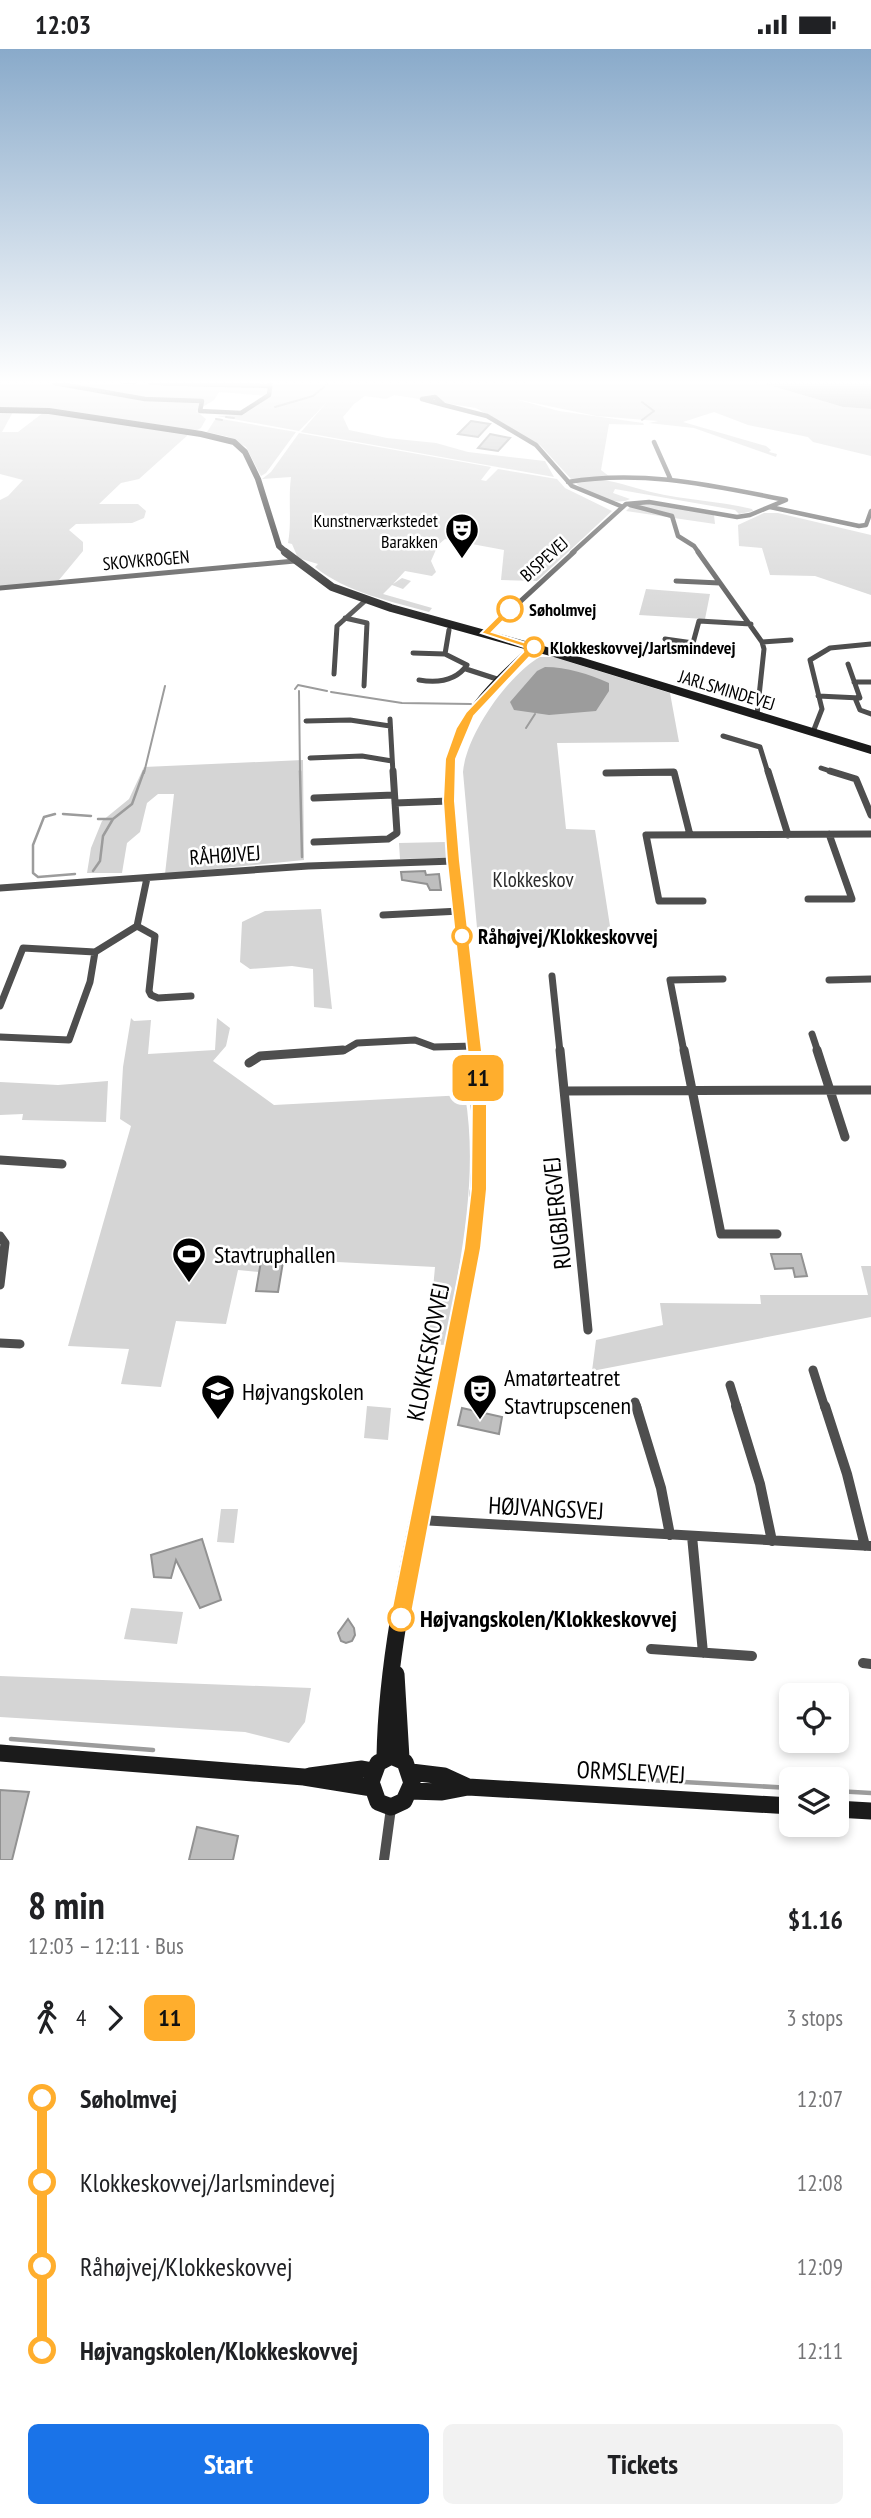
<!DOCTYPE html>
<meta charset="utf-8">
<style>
:root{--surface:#fff;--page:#f2f2f2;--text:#202124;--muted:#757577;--accent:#1a73e8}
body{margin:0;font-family:"PT Sans Narrow",sans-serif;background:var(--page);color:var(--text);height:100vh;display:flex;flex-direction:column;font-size:26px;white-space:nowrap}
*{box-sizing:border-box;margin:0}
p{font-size:23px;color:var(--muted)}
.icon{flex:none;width:38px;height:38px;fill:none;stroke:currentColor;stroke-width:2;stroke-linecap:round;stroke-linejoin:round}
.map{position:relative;height:1811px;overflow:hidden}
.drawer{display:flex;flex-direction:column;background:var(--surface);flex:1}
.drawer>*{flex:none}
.badge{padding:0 14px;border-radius:10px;font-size:24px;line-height:46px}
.controls{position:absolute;left:779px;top:1634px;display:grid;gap:14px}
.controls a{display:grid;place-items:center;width:70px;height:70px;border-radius:10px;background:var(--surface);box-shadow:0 4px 10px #0003;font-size:35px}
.map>.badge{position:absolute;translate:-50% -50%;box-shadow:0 0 0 4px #fff}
.legs{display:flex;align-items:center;gap:10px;height:77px;padding:0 28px;font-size:23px}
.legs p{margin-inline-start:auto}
.headline{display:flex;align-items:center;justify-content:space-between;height:119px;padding:0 28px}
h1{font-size:38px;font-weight:800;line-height:52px}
.primary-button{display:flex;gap:14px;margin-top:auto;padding:14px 28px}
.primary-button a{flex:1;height:80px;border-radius:10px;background:var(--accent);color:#fff;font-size:28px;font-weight:800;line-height:80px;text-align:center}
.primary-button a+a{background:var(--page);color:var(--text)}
ul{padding:0 28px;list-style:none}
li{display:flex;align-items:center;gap:24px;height:84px;font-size:26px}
li i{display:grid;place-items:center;width:10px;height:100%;margin:0 9px;background:currentColor}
li i::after{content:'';width:18px;height:18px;margin:-9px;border:5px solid;border-radius:50%;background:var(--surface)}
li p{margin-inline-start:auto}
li:first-child i{background:linear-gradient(#0000 50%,currentColor 0)}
li:last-child i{background:linear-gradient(currentColor 50%,#0000 0)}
.status{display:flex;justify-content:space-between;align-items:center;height:49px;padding:0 35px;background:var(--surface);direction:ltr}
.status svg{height:19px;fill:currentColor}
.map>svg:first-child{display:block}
</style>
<div class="status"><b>12:03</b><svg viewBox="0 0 49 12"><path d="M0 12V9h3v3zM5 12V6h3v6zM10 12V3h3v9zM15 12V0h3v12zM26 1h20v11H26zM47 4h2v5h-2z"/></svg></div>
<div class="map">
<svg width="871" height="1811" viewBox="0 0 871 1811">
<rect width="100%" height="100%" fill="#fff"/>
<path fill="#d5d5d5" d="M0 331 762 334 843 358 871 360V407L813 393 808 388 748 376 714 363 683 373 766 397 771 401 769 403 777 405 776 408 694 379 649 374 658 372 596 367 515 350 559 362 643 374 644 376 609 375 601 421 610 428 572 431 540 396 476 359 394 346 386 350 365 347 354 355 343 368 349 381 387 389 436 394 468 403 545 412 554 428 301 383 327 353 299 382 217 367 237 366 268 347 219 343 214 351 196 362 206 370 201 379 195 382 42 359 0 360Z
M0 363H13L2 383H18L44 363 189 385 139 430 121 434 99 455H138L146 462 144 469 132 474 76 475 69 481 83 493V502L59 531 0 538V451L8 447 23 431 0 425Z
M216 369 296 383 266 424 261 427 246 398 229 388 207 383Z
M299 384 491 418 481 431 486 432 498 420 557 430 565 439 612 462 537 532 501 531 504 501 445 490 438 496 431 512 436 523 432 527 405 522 393 535 402 529 411 532 403 540 392 536 383 545 432 559 429 563C391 552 347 544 315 518L318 515 298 509 292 495 288 494C292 472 288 451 291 428L262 430 271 423Z
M593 430C614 431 630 438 651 443 684 451 719 452 752 460L753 462 739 465 735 461 615 440 613 444 630 450C616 458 585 445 575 433Z
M649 454 714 466 715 475 626 462 633 455Z
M764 464H778L871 486V546L815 527 770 526 762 499 739 497 738 476Z
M646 540 710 545 705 570 639 566Z
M540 608H553L670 644 679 693 557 694 566 780 595 781 612 890H478L463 723C466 686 508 626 540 608Z
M303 711 304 811 165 825 174 745H158L147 754 140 783 127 794 122 824H87L91 799 102 772 129 750 144 718Z
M446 793 447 809 400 810 399 794Z
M321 860 332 960 314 958 313 920 292 917 250 920 240 913 242 873 265 862Z
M131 969 134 972 151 971 148 1005 215 1001 217 969 230 979 226 997 213 1012 274 1056 465 1046C479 1129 460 1214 445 1296L428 1295 435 1218 240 1208 261 1212 259 1223 238 1221 226 1275 176 1272 161 1338 121 1335 129 1300 68 1297 131 1077 120 1070 123 1018Z
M108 1032 106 1073 22 1071 23 1065 0 1066V1033L58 1036Z
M861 1217H871V1268L592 1322 596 1291 663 1276 660 1254 761 1255 760 1246H868Z
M367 1357 391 1359 388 1391 364 1389Z
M221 1460H238L234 1494 217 1493Z
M131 1559 183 1563 177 1595 124 1590Z
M0 1627 311 1639 305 1673 289 1694 245 1683 0 1668Z"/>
<path fill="#9c9c9c" d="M729 331H871V360L843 358 762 334Z
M545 618C567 618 589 625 609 634V642L596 662 549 666 514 661 510 653 537 622Z"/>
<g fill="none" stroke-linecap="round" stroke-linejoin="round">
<path stroke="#9c9c9c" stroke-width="2" d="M642 353 654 362 642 371
M275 358 313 347 332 331
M226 368 234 369
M216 370 222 371
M295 640 298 636 327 642
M299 642 300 724
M331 643 402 654 471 655
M526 679 535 665
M144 724 165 637"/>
<path stroke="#9c9c9c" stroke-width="2.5" d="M300 722 302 808
M55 765 44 768 33 796V824L38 828 75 825
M63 765 91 767
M98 770H112
M93 822 100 812 103 787 113 770 132 755 144 722"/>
<path stroke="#9c9c9c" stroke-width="4.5" d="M11 1690 153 1701
M648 1731 791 1739
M836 1742 871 1744"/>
</g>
<path fill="#bebebe" stroke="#929292" stroke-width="2" d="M471 372 490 375 478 388 458 385Z
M490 385 510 389 498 402 478 399Z
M425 822 426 826 439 825 441 841H430L427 835 402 831 401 823Z
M771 1205H801L807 1227 795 1228 793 1219 775 1220Z
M261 1212 283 1213 278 1243 256 1242Z
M462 1359 502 1368 499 1385 458 1376Z
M202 1490 221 1551 200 1559 176 1511 171 1529 154 1528 151 1506Z
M348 1570 354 1579 355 1586 352 1592 346 1594 341 1592 338 1584Z
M0 1741 29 1743 12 1811H0Z
M197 1778 238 1787 233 1811H189Z"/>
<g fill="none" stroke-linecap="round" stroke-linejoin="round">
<path stroke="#4e4e4e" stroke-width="4.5" d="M53 331 54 334 145 350 202 352 200 362 241 364 269 346 271 331
M103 331 134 333
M150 334 270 337
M435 348 444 356 422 350Z
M444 356 487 367 536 396 572 437 623 458
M654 393 670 429
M568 433C642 420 714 437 786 451L750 466 737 468 649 453 626 455 572 504
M630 456 672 467 678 487 694 497 699 504
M770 458 859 477 866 476 871 462"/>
<path stroke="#4e4e4e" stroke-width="5" d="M698 503 762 593 764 600 757 666
M676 532 720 534
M0 539 295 512
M345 569 367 574 364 637
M486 584 574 503
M665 590 693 594 699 572 751 575
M762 593 791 591
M413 604 445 605 467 616C456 632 437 634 419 631
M445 605 449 581
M466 620 500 631
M334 625 337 577 366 551
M854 633H871
M818 647 860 649 848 615
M855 649 860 661 871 665
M390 670 393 724
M306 672 350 671 390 677
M813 683 822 660 810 611 830 599 871 595
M723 687 760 698 768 724
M310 709 362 707 392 712
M821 719 836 724
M631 724H674"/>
<path stroke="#4e4e4e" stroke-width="7" d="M768 722 788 786
M830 722 856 730 871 766
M606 724 674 723 690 786
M314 749 394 746
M395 754 449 752
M314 793 388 790 397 784 393 722
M0 839 308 817 454 812
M808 850H852L829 785
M703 852H659L646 786 871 785
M383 866 460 862
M137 877 155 887 149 942 151 946 158 949 191 947
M552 927 560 1003
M829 931 871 930
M0 957 23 899 95 903 137 877 147 829
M812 985 818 1003
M0 988 69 991 90 933 95 903
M318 1003 345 1001 357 994 415 991 434 998 475 997
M684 1003 670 931 723 930"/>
<path stroke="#4e4e4e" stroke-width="9" d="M560 1001 588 1281
M684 1001 721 1185H777
M817 1001 845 1088
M249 1014 260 1007 343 1001
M564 1042 871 1041
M0 1111 62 1115
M0 1187 5 1194 0 1236
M0 1294 20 1295
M813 1321 825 1359
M730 1336 737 1359
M635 1353 637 1359"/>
<path stroke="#4e4e4e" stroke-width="10" d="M636 1357 661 1439 670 1486
M736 1357 760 1435 772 1492
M825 1357 847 1425 865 1497
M420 1471 871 1497
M692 1487 703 1604
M651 1600 752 1607
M863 1614 871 1615
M384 1811 391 1759"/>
<path stroke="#1b1b1b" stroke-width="6" d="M0 361 49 362 201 385 234 393 245 403 258 430 279 497 287 504"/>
<path stroke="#1b1b1b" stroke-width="8" d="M285 503 332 538 391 559 554 604 871 701
M449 724C454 669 496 633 534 598"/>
<path stroke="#1b1b1b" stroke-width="10" d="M449 722V775L475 1003"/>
<path stroke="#1b1b1b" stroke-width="13" d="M442 1359 473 1199 479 1098 475 1001"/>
<path stroke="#1b1b1b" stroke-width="17" d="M396 1625 401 1709
M0 1704 304 1728 372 1739
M391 1707 405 1713 412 1734 404 1752 391 1758 378 1753 371 1733 378 1714Z
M385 1708C387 1590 419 1472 442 1357
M411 1723 444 1727 468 1738
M310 1727 362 1720 373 1722
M410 1742 442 1743 468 1738 791 1757
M836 1760 871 1762"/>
</g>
<linearGradient id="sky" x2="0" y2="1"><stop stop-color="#89aaca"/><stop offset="0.57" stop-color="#fff"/><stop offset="1" stop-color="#fff" stop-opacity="0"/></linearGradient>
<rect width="871" height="585" fill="url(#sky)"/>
<path fill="#ffae2d" stroke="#fff" stroke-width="2" d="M507 558 515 560 492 583 539 598 474 667 456 710 455 752 460 812 487 1045V1140L481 1199 411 1569 408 1576 401 1579 393 1576 390 1569 464 1199 471 1140 472 1045 447 812 443 752 445 710 456 679 466 663 527 599 481 584Z"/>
<defs>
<g id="theatre-pin" transform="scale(1.75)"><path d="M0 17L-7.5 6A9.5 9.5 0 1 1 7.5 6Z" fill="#000" stroke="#fff"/><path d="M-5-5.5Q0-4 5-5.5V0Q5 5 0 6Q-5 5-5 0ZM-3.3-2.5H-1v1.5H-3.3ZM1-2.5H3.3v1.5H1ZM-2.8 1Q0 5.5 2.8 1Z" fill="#fff"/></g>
<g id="stadium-pin" transform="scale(1.75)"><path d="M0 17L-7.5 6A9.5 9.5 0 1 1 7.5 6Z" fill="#000" stroke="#fff"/><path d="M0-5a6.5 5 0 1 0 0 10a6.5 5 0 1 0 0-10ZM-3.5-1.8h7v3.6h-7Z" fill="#fff"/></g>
<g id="school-pin" transform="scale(1.75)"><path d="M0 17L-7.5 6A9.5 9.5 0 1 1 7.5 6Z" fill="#000" stroke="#fff"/><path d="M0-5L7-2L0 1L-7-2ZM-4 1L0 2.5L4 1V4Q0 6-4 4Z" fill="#fff"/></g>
</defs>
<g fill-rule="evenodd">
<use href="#theatre-pin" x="462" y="481"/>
<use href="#stadium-pin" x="189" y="1205"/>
<use href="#school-pin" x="218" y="1342"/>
<use href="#theatre-pin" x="480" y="1342"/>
</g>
<g fill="#fff" stroke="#ffae2d" stroke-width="3.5">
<circle cx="510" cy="560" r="12"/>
<circle cx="534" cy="598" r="9"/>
<circle cx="462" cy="887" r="9"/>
<circle cx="401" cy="1569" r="12"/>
</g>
<g text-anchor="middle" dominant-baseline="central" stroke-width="5" stroke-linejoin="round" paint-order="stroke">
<g font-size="18" fill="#000" stroke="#fff" text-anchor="end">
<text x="438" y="471">Kunstnerværkstedet<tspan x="438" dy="21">Barakken</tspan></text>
</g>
<g font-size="18" fill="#000" stroke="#fff">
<text transform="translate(544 510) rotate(-42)">BISPEVEJ</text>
<text transform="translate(146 511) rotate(-5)">SKOVKROGEN</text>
<text transform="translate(727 641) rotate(17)">JARLSMINDEVEJ</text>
</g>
<g font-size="18" font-weight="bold" fill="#000" stroke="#fff" text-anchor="start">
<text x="529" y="560">Søholmvej</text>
<text x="550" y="598">Klokkeskovvej/Jarlsmindevej</text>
</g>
<g font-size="21" fill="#000" stroke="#fff">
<text transform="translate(225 806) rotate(-4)">RÅHØJVEJ</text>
</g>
<g font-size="21" fill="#2c2c2c" stroke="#fff">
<text x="533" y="830">Klokkeskov</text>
</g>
<g font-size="21" font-weight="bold" fill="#000" stroke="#fff" text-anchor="start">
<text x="478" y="887">Råhøjvej/Klokkeskovvej</text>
</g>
<g font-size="24" fill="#000" stroke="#fff">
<text transform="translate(557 1164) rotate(-96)">RUGBJERGVEJ</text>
<text transform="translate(428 1303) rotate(-79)">KLOKKESKOVVEJ</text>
<text transform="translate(546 1459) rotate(3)">HØJVANGSVEJ</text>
<text transform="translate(631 1723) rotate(3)">ORMSLEVVEJ</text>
</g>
<g font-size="24" fill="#000" stroke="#fff" text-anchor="start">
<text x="214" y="1205">Stavtruphallen</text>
<text x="504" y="1328">Amatørteatret<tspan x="504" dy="28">Stavtrupscenen</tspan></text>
<text x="242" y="1342">Højvangskolen</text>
</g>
<g font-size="24" font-weight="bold" fill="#000" stroke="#fff" text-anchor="start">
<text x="420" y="1569">Højvangskolen/Klokkeskovvej</text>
</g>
</g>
</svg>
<div class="controls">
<a><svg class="icon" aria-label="locate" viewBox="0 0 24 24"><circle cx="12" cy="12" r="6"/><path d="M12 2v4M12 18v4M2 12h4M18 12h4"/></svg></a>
<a><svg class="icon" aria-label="layers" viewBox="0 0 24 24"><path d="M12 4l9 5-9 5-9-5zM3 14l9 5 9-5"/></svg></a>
</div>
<b class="badge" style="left:478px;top:1029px;background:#ffae2d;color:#111">11</b>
</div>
<section class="drawer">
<div class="headline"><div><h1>8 min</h1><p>12:03 – 12:11 · Bus</p></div><b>$1.16</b></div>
<div class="legs"><svg class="icon" aria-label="walk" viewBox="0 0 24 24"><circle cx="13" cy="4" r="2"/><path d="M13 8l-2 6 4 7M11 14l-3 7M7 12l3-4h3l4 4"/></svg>4<svg class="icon" aria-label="forward" viewBox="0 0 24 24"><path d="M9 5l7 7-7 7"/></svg><b class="badge" style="background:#ffae2d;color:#111">11</b><p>3 stops</p></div>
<ul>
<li><i style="color:#ffae2d"></i><b>Søholmvej</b><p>12:07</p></li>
<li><i style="color:#ffae2d"></i><span>Klokkeskovvej/Jarlsmindevej</span><p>12:08</p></li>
<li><i style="color:#ffae2d"></i><span>Råhøjvej/Klokkeskovvej</span><p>12:09</p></li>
<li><i style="color:#ffae2d"></i><b>Højvangskolen/Klokkeskovvej</b><p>12:11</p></li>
</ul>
<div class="primary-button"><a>Start</a><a>Tickets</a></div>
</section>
